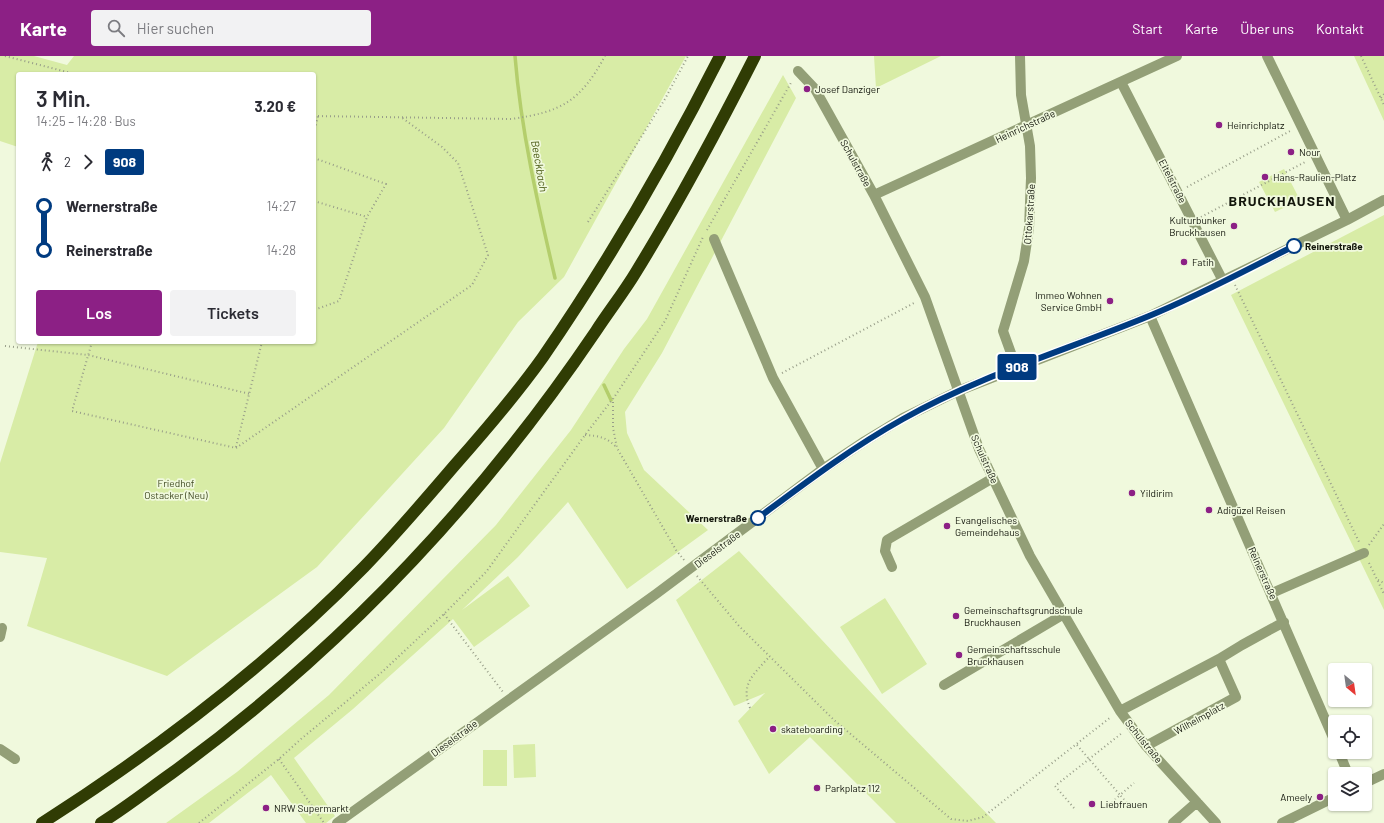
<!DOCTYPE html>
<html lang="de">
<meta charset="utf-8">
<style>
:root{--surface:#fff;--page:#f2f2f3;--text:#2b2b33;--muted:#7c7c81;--accent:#8c2085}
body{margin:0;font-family:Barlow,sans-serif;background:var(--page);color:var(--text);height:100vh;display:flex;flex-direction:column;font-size:15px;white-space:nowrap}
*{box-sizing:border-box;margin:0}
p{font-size:13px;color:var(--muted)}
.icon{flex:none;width:22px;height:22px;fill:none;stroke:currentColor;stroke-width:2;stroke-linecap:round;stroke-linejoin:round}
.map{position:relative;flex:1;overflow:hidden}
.panel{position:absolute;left:16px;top:16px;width:300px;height:272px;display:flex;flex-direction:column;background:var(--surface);border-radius:4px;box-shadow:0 1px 3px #0004}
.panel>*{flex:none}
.badge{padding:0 8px;border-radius:3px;font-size:14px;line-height:26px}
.needle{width:26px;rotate:151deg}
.controls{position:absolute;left:1328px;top:607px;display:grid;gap:8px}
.controls a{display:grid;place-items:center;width:44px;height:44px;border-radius:4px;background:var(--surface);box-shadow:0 1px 3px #0004;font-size:20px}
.map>.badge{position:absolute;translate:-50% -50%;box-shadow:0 0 0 2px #fff}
.legs{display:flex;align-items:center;gap:6px;height:44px;padding:0 20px;font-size:13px}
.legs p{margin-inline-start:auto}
.head{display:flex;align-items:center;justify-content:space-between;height:68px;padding:0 20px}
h1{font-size:22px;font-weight:600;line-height:30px}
.button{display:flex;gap:8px;margin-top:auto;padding:8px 20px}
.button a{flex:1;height:46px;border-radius:4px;background:var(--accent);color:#fff;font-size:16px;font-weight:600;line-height:46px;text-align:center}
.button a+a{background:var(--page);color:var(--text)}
ul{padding:0 20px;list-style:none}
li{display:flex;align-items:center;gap:14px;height:44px;font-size:15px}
li i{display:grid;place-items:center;width:6px;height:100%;margin:0 5px;background:currentColor}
li i::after{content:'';width:10px;height:10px;margin:-5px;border:3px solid;border-radius:50%;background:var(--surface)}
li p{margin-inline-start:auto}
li:first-child i{background:linear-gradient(#0000 50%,currentColor 0)}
li:last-child i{background:linear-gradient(currentColor 50%,#0000 0)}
header{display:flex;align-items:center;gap:24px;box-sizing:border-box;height:56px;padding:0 20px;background:var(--accent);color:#fff}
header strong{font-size:19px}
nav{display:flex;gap:22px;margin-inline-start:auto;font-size:14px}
.search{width:280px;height:36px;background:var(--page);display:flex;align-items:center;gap:10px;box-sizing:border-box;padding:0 14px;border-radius:4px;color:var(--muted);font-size:15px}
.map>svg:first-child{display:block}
</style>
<header>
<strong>Karte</strong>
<div class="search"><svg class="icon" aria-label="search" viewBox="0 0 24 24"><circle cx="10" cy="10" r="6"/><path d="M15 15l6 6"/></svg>Hier suchen</div>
<nav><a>Start</a><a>Karte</a><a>Über uns</a><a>Kontakt</a></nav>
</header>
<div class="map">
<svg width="1384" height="767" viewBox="0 0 1384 767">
<rect width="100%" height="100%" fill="#f0f9dd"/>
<path fill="#d8eca6" d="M0 0H34L67 9 74 0H686L564 221 518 266 444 372 317 511 167 620 27 570 47 502 0 496V407L38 286H314V18H18V91L0 85Z
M874 0H941L876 32Z
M1354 0H1384V65Z
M783 19 796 42 662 297 625 356 627 377 644 414 708 474 627 533 568 446 518 501 462 554 508 520 530 550 474 591 453 563 353 653 294 702 335 760 326 767H306L271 719 209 767H166L237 716 329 639 496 469 571 374 624 293 647 263Z
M1284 113 1300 144 1275 156 1259 126Z
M1384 159V554L1231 239Z
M739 495 904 672 996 767H896L810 681 769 718 738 665 765 637 734 650 676 544Z
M885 542 927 608 882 638 840 571Z
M535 688 536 721 514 722 513 689Z
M483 694H507V730H483Z"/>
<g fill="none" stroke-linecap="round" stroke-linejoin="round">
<path stroke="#b4ce6c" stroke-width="3.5" d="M515 0C521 75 538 149 555 222
M604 329 611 344"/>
<path stroke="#989e89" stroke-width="2" stroke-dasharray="1 3" stroke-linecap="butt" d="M5 0 75 18
M1361 0 1384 49
M1381 42 1384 38
M314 60 511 63C561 56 580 46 605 0
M314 77 318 60
M314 102 386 128 367 161 339 245 314 254
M1187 131 1292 74
M314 145 367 161
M1201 161 1307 105
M588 166 665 43 688 0
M707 174 792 25
M1235 229 1360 488
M92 286 72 355 236 392 472 229 488 199 458 107 442 91 401 61
M5 290 88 299 250 338
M782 317 916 246
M585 379C599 380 607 381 617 392
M236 391 262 286
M1369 489 1384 468
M684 504 676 494 617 392 613 372V343L665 265 703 181
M1369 507 1384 538
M697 520 739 570 834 664 951 763 968 765 983 761 1111 661
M1378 524 1384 527
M444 558 503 636
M750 652C740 628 754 618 769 601
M1077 689 1120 739 1134 727
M279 703 324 767
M1109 749 1120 739 1128 748
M1074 752 1055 730 1122 677
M199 767 279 703 301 683 382 616 444 558 486 516 585 379 612 344"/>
<path stroke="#939f77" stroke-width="10" d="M1267 0 1347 164
M798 15 815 33 874 139 925 241 979 393 1030 500 1120 655 1146 690 1216 767
M1121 26 1223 225
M874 139 1177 0
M714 183 773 322 823 413
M1150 260 1335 686
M1016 311 1003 275 1024 205 1029 172 1031 122 1030 90 1021 39 1020 0
M892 511 885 495 887 484 993 422
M1272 537 1364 497
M0 581 2 572
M944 629 1064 558
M1120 655 1219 603 1242 589 1284 566
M1146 690 1236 641 1219 603
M0 693 15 703
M1339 696 1348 718
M1365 727 1384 718
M337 767 656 538 823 413 865 385 903 362 958 335 1150 260 1347 164 1384 144
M1173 767 1197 746
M1282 767 1335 741"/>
<path stroke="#303c04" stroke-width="12" d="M42 767C158 693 268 609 364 511 395 479 425 444 454 410 485 375 516 339 543 301 609 205 668 103 720 0
M101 767C125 752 148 734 172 717 338 596 481 445 596 275 609 255 624 236 636 216 679 146 718 73 755 0"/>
</g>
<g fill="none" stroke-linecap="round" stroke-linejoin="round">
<g stroke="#fff" stroke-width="9">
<path id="line-1" d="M758 462C805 427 851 392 903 363 981 319 1067 294 1149 260 1198 240 1246 214 1294 190"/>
</g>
<use href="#line-1" stroke="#003b80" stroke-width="6"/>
</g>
<g fill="#8c2085" stroke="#f0f9dd" stroke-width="1.5">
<circle cx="807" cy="33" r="4"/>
<circle cx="1219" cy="69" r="4"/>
<circle cx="1291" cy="96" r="4"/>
<circle cx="1265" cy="121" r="4"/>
<circle cx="1234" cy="170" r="4"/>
<circle cx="1184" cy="206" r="4"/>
<circle cx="1110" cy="245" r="4"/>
<circle cx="1132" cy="437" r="4"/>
<circle cx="1209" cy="454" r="4"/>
<circle cx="947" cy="470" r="4"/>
<circle cx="956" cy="560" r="4"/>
<circle cx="959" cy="599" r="4"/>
<circle cx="773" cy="673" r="4"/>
<circle cx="817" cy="732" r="4"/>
<circle cx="1320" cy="741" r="4"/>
<circle cx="1092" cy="748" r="4"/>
<circle cx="266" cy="752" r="4"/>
</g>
<g fill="#fff" stroke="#003b80" stroke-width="2">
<circle cx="1294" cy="190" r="7"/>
<circle cx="758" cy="462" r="7"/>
</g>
<g text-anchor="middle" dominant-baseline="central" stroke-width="3.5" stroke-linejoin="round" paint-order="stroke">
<g font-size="10" fill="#13160c" stroke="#f0f9dd" text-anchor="start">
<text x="815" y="33">Josef Danziger</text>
<text x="1227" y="69">Heinrichplatz</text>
<text x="1299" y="96">Nour</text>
<text x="1273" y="121">Hans-Raulien-Platz</text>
<text x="1226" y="164" text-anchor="end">Kulturbunker<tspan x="1226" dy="12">Bruckhausen</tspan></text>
<text x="1192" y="206">Fatih</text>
<text x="1102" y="239" text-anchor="end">Immeo Wohnen<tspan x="1102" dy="12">Service GmbH</tspan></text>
<text x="1140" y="437">Yildirim</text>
<text x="1217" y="454">Adigüzel Reisen</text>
<text x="955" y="464">Evangelisches<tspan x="955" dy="12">Gemeindehaus</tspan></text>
<text x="964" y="554">Gemeinschaftsgrundschule<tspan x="964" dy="12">Bruckhausen</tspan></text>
<text x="967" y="593">Gemeinschaftsschule<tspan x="967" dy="12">Bruckhausen</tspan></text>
<text x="781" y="673">skateboarding</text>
<text x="825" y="732">Parkplatz 112</text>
<text x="1312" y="741" text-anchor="end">Ameely</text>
<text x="1100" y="748">Liebfrauen</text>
<text x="274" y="752">NRW Supermarkt</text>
</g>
<g font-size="10" fill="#13160c" stroke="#f0f9dd">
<text transform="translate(1025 70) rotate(-25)">Heinrichstraße</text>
<text transform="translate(856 107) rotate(61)">Schulstraße</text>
<text transform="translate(1173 125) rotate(63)">Eitelstraße</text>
<text transform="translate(1029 158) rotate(-86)">Ottokarstraße</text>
<text transform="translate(985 403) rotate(66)">Schulstraße</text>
<text transform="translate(717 493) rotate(-37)">Dieselstraße</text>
<text transform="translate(1263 517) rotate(66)">Reinerstraße</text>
<text transform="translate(1199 662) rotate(-29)">Wilhelmplatz</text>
<text transform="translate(454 682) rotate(-36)">Dieselstraße</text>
<text transform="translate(1144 685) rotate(51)">Schulstraße</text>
</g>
<g font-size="10" font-weight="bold" fill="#13160c" stroke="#f0f9dd" text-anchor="start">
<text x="1305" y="190">Reinerstraße</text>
<text x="747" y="462" text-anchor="end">Wernerstraße</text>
</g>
<g font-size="10" fill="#3e4820" stroke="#f0f9dd">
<text x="176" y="427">Friedhof<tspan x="176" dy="12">Ostacker (Neu)</tspan></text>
</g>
<g font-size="11" font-style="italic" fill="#4c5c16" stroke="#f0f9dd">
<text transform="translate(540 110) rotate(80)">Beeckbach</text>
</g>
<g font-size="14" font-weight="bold" letter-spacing="1" fill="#13160c" stroke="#f0f9dd">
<text x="1282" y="144">BRUCKHAUSEN</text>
</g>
</g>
</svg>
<div class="controls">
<a><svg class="needle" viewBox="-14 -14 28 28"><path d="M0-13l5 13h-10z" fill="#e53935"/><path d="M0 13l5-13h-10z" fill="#7c7c81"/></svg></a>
<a><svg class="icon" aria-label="locate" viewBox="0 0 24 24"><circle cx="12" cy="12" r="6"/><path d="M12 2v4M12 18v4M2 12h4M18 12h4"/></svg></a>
<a><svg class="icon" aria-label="layers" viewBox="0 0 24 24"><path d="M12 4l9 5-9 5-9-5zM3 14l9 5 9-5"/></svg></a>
</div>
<b class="badge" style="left:1017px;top:311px;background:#003b80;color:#fff">908</b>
<section class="panel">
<div class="head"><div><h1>3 Min.</h1><p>14:25 – 14:28 · Bus</p></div><b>3.20 €</b></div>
<div class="legs"><svg class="icon" aria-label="walk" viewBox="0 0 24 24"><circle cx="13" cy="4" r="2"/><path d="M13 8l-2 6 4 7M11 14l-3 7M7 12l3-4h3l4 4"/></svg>2<svg class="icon" aria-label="forward" viewBox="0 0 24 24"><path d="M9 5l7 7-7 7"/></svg><b class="badge" style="background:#003b80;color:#fff">908</b></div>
<ul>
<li><i style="color:#003b80"></i><b>Wernerstraße</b><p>14:27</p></li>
<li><i style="color:#003b80"></i><b>Reinerstraße</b><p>14:28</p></li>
</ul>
<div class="button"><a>Los</a><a>Tickets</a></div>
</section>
</div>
